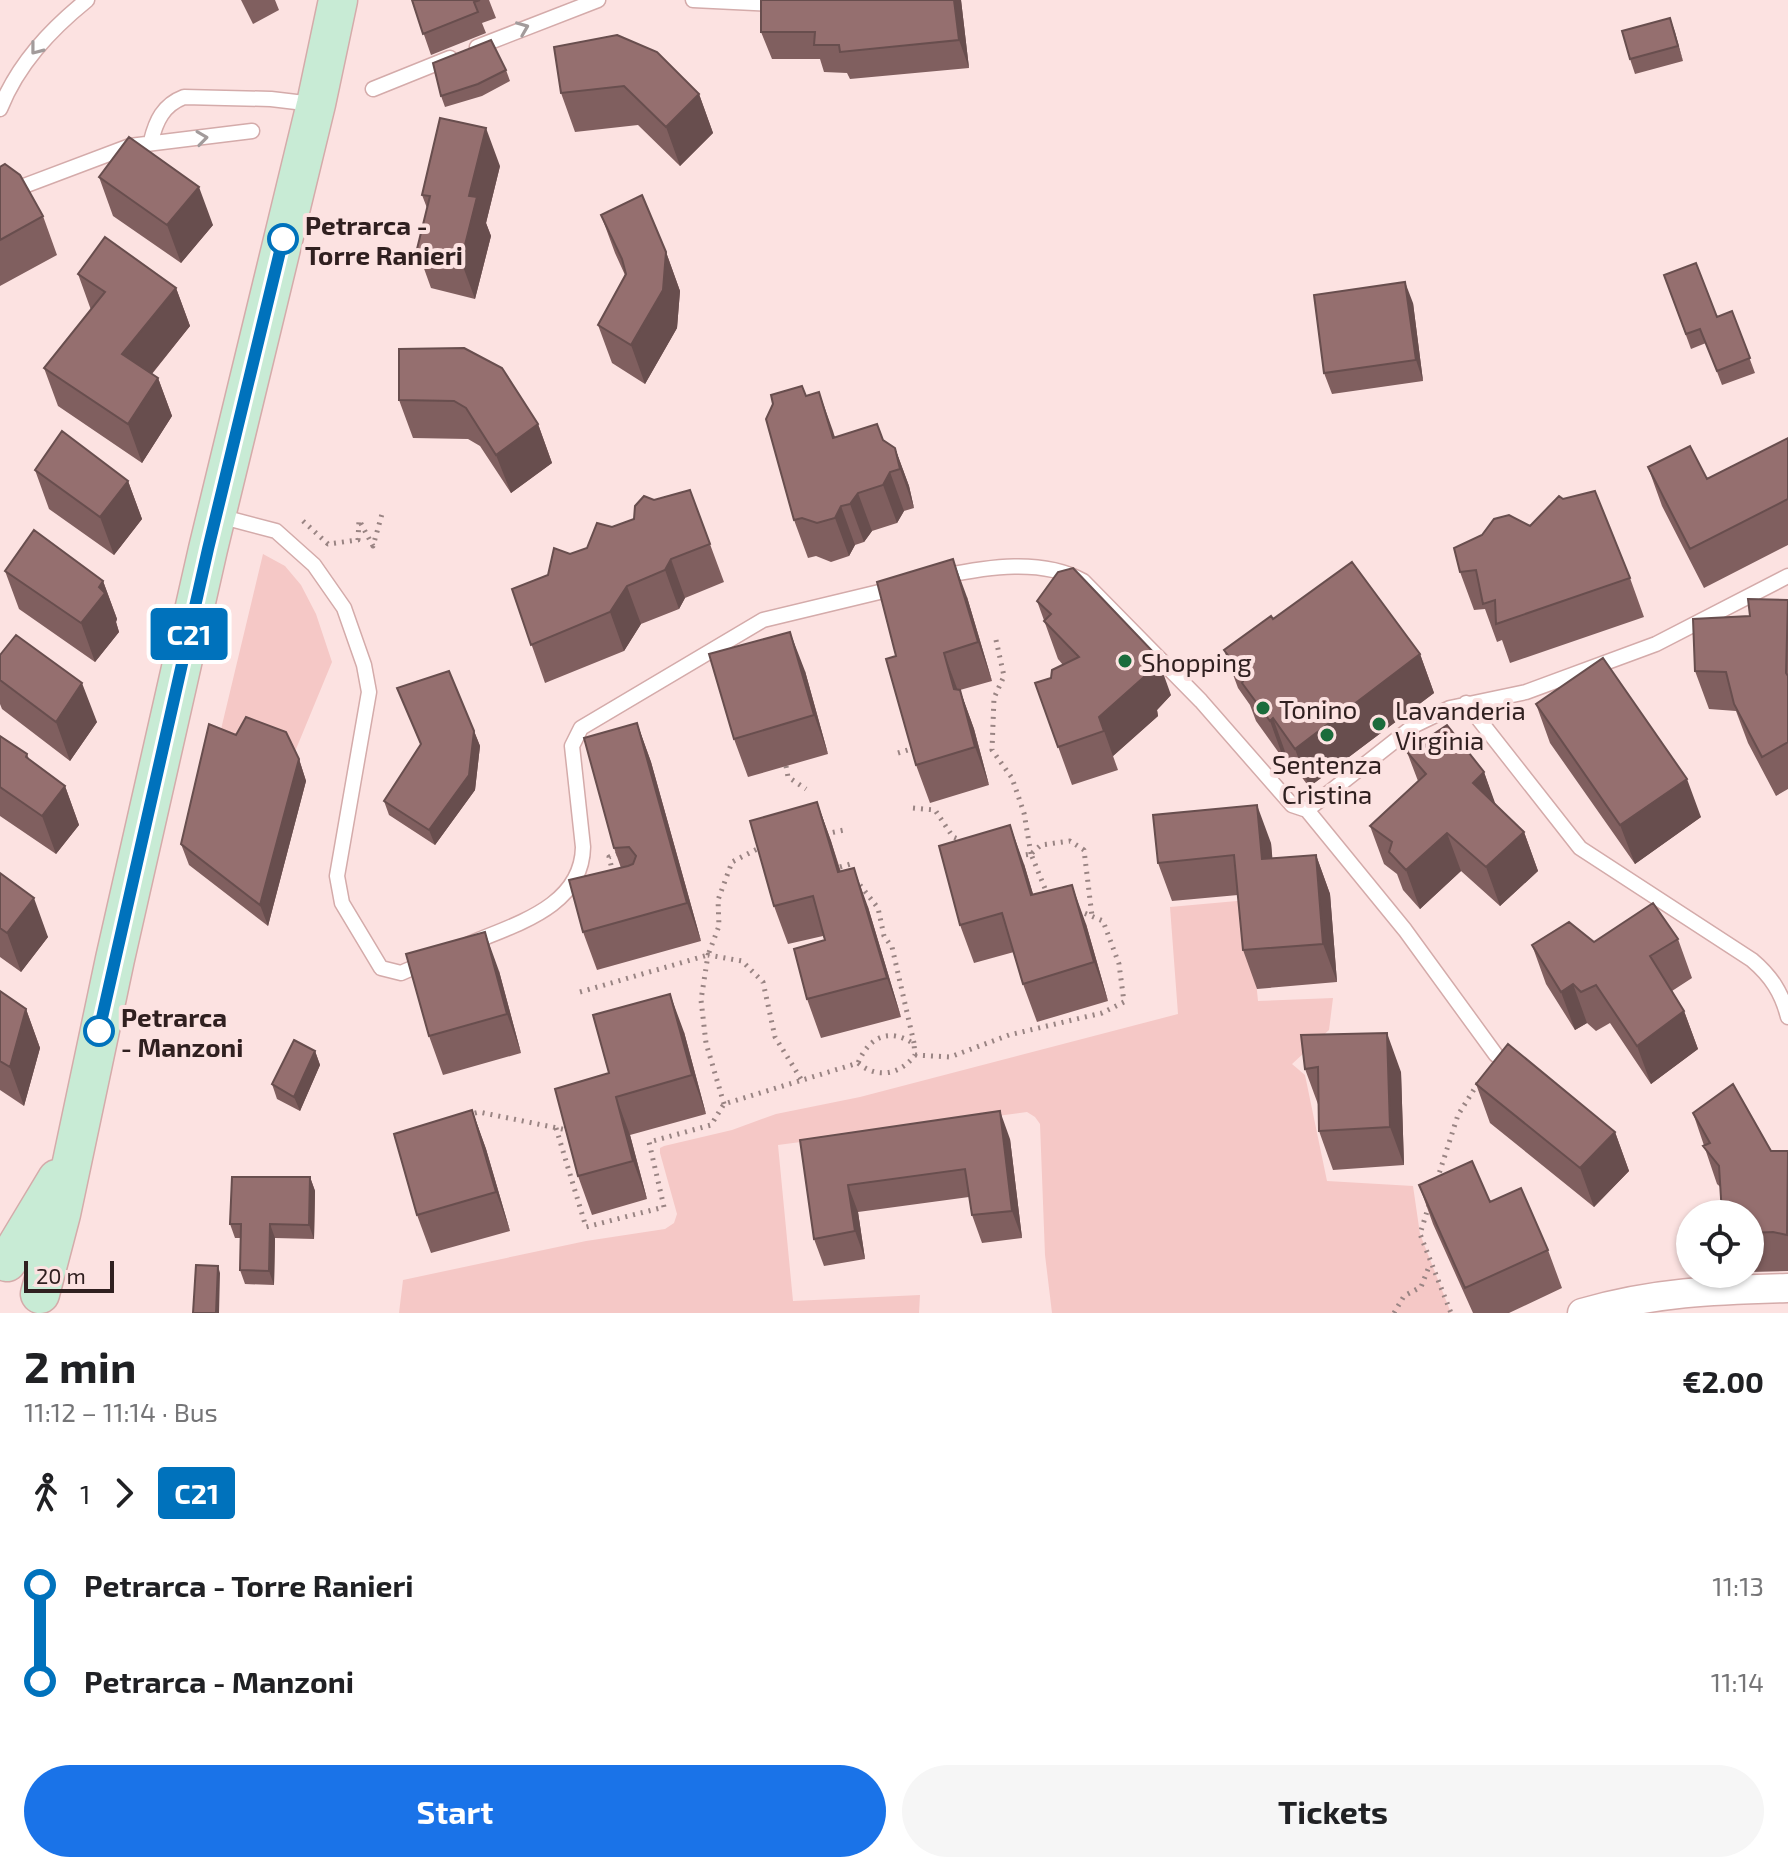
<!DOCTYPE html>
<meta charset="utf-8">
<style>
:root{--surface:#fff;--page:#f6f6f6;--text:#202124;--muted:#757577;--accent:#1a73e8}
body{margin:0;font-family:"Exo 2",sans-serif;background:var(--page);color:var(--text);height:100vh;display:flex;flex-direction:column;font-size:30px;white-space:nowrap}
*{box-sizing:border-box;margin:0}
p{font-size:26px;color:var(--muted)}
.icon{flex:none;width:44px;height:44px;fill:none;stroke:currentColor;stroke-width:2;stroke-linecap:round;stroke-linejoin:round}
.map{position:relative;height:1313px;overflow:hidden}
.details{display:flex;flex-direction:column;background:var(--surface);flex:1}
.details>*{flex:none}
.badge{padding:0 16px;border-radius:6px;font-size:28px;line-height:52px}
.controls{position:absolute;left:1676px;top:1200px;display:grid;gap:16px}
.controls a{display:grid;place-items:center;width:88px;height:88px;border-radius:50%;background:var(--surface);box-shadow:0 2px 6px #0004;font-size:40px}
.scale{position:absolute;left:24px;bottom:20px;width:90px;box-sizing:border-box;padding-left:8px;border:4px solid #302020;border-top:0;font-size:22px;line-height:28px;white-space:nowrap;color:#302020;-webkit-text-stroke:6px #fce2e1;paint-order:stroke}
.map>.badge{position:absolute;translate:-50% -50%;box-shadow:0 0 0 4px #fff}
.legs{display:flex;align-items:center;gap:12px;height:88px;padding:0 24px;font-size:26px}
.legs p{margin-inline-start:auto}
.head{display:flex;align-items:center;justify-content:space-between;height:136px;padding:0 24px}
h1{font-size:44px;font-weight:700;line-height:60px}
.primary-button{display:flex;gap:16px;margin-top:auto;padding:16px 24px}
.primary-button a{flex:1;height:92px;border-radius:48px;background:var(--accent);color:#fff;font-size:32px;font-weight:700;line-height:92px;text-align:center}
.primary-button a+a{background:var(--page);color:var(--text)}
ul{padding:0 24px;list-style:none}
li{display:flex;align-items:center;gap:28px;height:96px;font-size:30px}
li i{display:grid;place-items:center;width:12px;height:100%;margin:0 10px;background:currentColor}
li i::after{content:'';width:20px;height:20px;margin:-10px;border:6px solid;border-radius:50%;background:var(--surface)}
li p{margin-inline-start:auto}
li:first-child i{background:linear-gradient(#0000 50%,currentColor 0)}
li:last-child i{background:linear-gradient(currentColor 50%,#0000 0)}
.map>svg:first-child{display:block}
</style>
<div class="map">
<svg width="1788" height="1313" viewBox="0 0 1788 1313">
<rect width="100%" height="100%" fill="#fce2e1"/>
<path fill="#f5c8c6" d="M263 554 285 566 301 585 316 614 332 662 294 754 217 746Z
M1248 900 1258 1001 1333 998 1329 1030 1292 1064 1305 1075 1327 1181 1413 1186 1420 1234 1451 1313H1052L1045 1255 1040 1124 1035 1117 1027 1112 778 1145 793 1301 920 1295 919 1313H399L403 1280 586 1241 665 1229 674 1223 677 1214 660 1153V1148L664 1146 732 1130 776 1114 860 1097 1178 1014 1170 907Z"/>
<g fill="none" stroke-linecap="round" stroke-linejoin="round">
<g stroke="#d4abaa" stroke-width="17">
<path id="lane" d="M693 0 777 4
M477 47 598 0
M373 89 450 58
M0 109C18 64 50 30 87 0
M151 141C156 121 163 105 184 97L271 99 313 104
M0 195 130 146 252 131
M219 516 276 531 314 565 344 608 364 665 369 692 337 876 342 903 381 968 401 973 424 963
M943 576C987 567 1042 558 1083 581L1201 701 1292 805 1307 810 1415 725 1450 708 1526 692 1656 644 1788 576
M1466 703 1580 848 1752 960C1771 976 1782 993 1788 1017
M1307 810 1405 930 1496 1055
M469 944C515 924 582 907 583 847L572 746 581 728 763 620 896 588"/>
</g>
<g stroke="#d4abaa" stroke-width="31">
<path id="street" d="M1582 1313C1653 1292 1715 1290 1788 1288"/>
</g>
<g stroke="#d4abaa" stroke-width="41">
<path id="secondary" d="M7 1262 57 1179
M40 1294 61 1214 115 959 208 549 316 104 338 0"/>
</g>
<path stroke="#998483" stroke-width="5" stroke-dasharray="2 6" stroke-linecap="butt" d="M303 521 328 544 358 540 359 520 373 546 382 514
M996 640 1004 676 994 698 992 750 1012 778 1024 813 1031 854
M898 753 914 748
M786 766 788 777 806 789
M913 808 935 810 953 837 963 841
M825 834 844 830
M1032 853 1041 845 1070 841 1084 850 1092 916
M1018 856 1031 854 1048 896
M840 867 854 863
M613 873 609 857 619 853
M860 885 878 908 884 936 892 947 914 1043
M580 992 708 955 719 926 718 900 732 862 761 847
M915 1055 950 1057 1009 1035 1102 1013 1124 1002 1119 964 1103 921 1077 910
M724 1104 706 1043 701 1000 708 955 742 961 763 982 775 1037 801 1079
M467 1115 479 1112 567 1130V1126
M556 1128 586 1227 664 1207 649 1142 711 1125 724 1104 858 1063C877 1079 900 1075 915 1055L914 1044C889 1027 869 1037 858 1063
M1437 1180 1458 1115 1478 1083
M1429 1205 1420 1234 1451 1313
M1394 1313 1404 1296 1421 1287 1430 1264"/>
<use href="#lane" stroke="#fff" stroke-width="14"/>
<use href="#street" stroke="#fff" stroke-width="28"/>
<use href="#secondary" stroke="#c8ebd5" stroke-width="38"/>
</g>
<path fill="#805f5f" d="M241 0H275L279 10 253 24Z
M412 0H489L496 18 482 23 486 33 431 55Z
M761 0H961L969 68 850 79 847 73 824 72 820 59H772L761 32Z
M1670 18 1683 61 1635 74 1630 59Z
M657 52 699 94 713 133 680 166 638 125 575 132 561 93Z
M506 70 510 81 482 96 445 107 441 96Z
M500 166 486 223 491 236 475 299 431 288 417 249 427 208 422 195Z
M0 167 43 216 57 255 0 286Z
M99 177 213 225 181 263 113 216Z
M601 215 666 252 680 291 677 328 645 384 612 363 598 325 625 275 615 253Z
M78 274 176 288 190 326 152 374 158 378 172 416 142 463 58 406 44 368 91 310Z
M1664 275 1717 317 1732 311 1755 373 1722 385 1706 343 1691 349Z
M1413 303 1423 381 1332 394 1324 373Z
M399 349 538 424 552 463 511 493 480 446 468 439 413 438 399 400Z
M806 396 835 437 883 440 895 448 909 486 914 508 904 511 897 523 872 531 864 542 855 545 849 556 831 562 816 556 808 558 794 520Z
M1788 438V545L1704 588 1662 506 1648 467 1707 479Z
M35 470 128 481 142 519 114 555 49 509Z
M690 490 724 582 685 598 679 609 641 624 624 651 545 683 512 589 548 575 570 554 587 548 612 527 634 519 654 500Z
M1454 548 1630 578 1644 617 1510 663 1502 640 1497 642 1485 609 1474 610 1460 572Z
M5 571 103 581 117 619 116 622 119 632 95 662 19 609Z
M967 597 992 681 960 690 974 729 989 785 930 803 916 765 896 656Z
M1788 600V789L1776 796 1748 743 1736 711 1709 709 1695 671 1750 616Z
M1037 601 1171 695 1157 710 1158 716 1113 756 1118 770 1072 785 1035 683 1051 678 1063 665 1058 659Z
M1273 619 1420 654 1434 693 1309 787 1287 757 1284 760 1256 721 1250 705 1238 688 1224 650Z
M0 655 97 722 70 761 2 709 0 704Z
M805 671 828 754 748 777 734 739Z
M397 688 474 731 480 746 475 790 435 845 389 815 384 801 421 745Z
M1536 704 1701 817 1635 864 1550 743Z
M637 723 651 762 701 941 597 970 583 932 621 868 614 848Z
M236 735 299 759 306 781 268 926 189 865 181 844Z
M0 736 27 754 29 759 65 786 79 825 56 854 0 816Z
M1407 752 1484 772 1495 805 1524 832 1538 871 1500 906 1461 871 1420 909 1403 890 1397 874 1384 864 1370 826 1418 781Z
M817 802 831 841 841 872 868 907 901 1017 821 1038 807 999 825 940 823 936 788 944 774 906Z
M1271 843 1272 858 1316 855 1330 894 1337 982 1257 989 1243 950 1238 895 1172 901 1158 863Z
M1024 864 1033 894 1086 924 1108 1001 1037 1022 1023 984 1014 952 974 963 960 925Z
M0 873 48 937 21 972 0 957Z
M1678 939 1692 978 1672 991 1684 1011 1698 1049 1651 1084 1610 1023 1596 1031 1587 1023 1575 1030 1546 984 1532 945Z
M499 971 521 1053 443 1075 429 1036Z
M0 991 26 1009 40 1048 24 1106 0 1090Z
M684 1032 706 1114 630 1135 647 1199 592 1215 578 1176 609 1073Z
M1301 1035 1401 1072 1404 1165 1333 1170 1319 1131V1107L1305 1069Z
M315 1051 320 1065 300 1111 277 1099 272 1084Z
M1476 1084 1615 1132 1629 1171 1594 1207 1490 1123Z
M472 1110 486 1149 510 1231 431 1253 417 1215Z
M1693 1113 1771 1151H1788V1271L1750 1272V1214L1717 1184Z
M1010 1139 1022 1238 982 1243 972 1215 969 1197 858 1212 865 1259 824 1266 814 1239 800 1140Z
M310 1177 315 1191 314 1239 275 1238 274 1285 245 1284 240 1270 241 1238H235L230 1224Z
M1419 1185 1490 1202 1548 1250 1562 1288 1509 1313H1473L1433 1224Z"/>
<path fill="#684e4e" d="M954 0H961L969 68 959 40Z
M1670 18 1675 32 1683 61 1678 46Z
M699 94 713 133 680 166 666 127Z
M486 128 500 166 486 223 491 236 475 299 461 261 469 196Z
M199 187 213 225 181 263 167 225Z
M666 252 680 291 677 328 645 384 631 345Z
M1405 282 1413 303 1423 381 1416 360Z
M176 288 190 326 136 393 122 354Z
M158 378 172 416 142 463 128 424Z
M819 392 833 431 847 476 833 438Z
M538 424 552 463 511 493 496 455Z
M895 448 909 486 914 508 900 469Z
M890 472 904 511 897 523 883 485Z
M128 481 142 519 114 555 100 517Z
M858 493 872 531 864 542 850 504Z
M841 506 855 545 849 556 835 518Z
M671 559 685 598 679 609 665 570Z
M953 559 967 597 992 681 978 642Z
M103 581 117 619 116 622 119 632 95 662 81 623Z
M627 586 641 624 624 651 610 612Z
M790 632 805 671 828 754 814 715Z
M944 653 958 691 954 689Z
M1420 654 1434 693 1309 787 1295 749Z
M1157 656 1171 695 1157 710 1158 716 1113 756 1118 770 1099 717Z
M82 683 97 722 70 761 56 722Z
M960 690 974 729 989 785 975 747Z
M1273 718 1287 757 1284 760 1270 721Z
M637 723 651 762 701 941 687 903Z
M474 731 480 746 475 790 435 845 429 830Z
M299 759 306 781 268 926 260 905Z
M1484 772 1498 811 1473 783Z
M1687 779 1701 817 1635 864 1620 825Z
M65 786 79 825 56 854 42 816Z
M817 802 831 841 852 911 838 872Z
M1257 805 1271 843 1276 897 1262 859Z
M1010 825 1024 864 1045 934 1031 895Z
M1524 832 1538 871 1500 906 1486 867Z
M1447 833 1461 871 1420 909 1406 870Z
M1316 855 1330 894 1337 982 1323 944Z
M854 868 868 907 901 1017 887 978Z
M1072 885 1086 924 1108 1001 1094 962Z
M34 898 48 937 21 972 7 933Z
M485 932 499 971 521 1053 507 1014Z
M1573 984 1587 1023 1575 1030 1561 992Z
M670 994 684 1032 706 1114 692 1075Z
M26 1009 40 1048 24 1106 10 1067Z
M1684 1011 1698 1049 1651 1084 1637 1046Z
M1387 1033 1401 1072 1404 1165 1390 1127Z
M315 1051 320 1065 300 1111 294 1097Z
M616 1097 630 1135 647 1199 633 1161Z
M472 1110 486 1149 510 1231 496 1192Z
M1000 1111 1010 1139 1022 1238 1012 1211Z
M1615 1132 1629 1171 1594 1207 1580 1168Z
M310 1177 315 1191 314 1239 309 1225Z
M848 1185 858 1212 865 1259 855 1231Z
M270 1224 275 1238 274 1285 269 1271Z
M218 1266 220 1273 219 1313H216Z"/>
<path fill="#956f6f" stroke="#684e4e" stroke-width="2" d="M412 0H480L474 2 478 12 423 34Z
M761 0H954L959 40 840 52 839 45H814L815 32H761Z
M1670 18 1678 46 1630 59 1622 31Z
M617 35 657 52 699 94 666 127 624 86 561 93 554 47Z
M491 40 506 70 478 84 441 96 433 63Z
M440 118 486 128 469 196 477 197 461 261 417 249 430 196 422 195Z
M129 137 199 187 167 225 99 177Z
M5 164 20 175 43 216 0 240V167Z
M642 195 666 252 663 290 631 345 598 325 626 274 622 259 601 215Z
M105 237 176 288 122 354 158 378 128 424 44 368 105 292 78 274Z
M1696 263 1717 317 1732 311 1750 358 1717 371 1700 329 1686 334 1664 275Z
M1405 282 1416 360 1324 373 1314 295Z
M464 348 502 368 538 424 496 455 466 408 454 401 399 400V349Z
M802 386 806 396 819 392 833 438 877 424 883 440 895 448 900 469 890 472 883 485 858 493 850 504 841 506 835 518 817 523 802 518 794 520 766 419 773 404 771 395Z
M62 431 128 481 100 517 35 470Z
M1788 438V499L1690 549 1648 467 1690 446 1707 479Z
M690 490 710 544 671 559 665 570 627 586 610 612 531 645 512 589 548 575 554 548 570 554 587 548 597 523 612 527 634 519 635 506 644 496 654 500Z
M1595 491 1630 578 1496 624 1495 600 1483 604 1476 570 1460 572 1454 548 1482 535 1494 519 1509 515 1530 526 1559 496 1563 499Z
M34 530 103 581 99 587 105 593 81 623 5 571Z
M953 559 978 642 944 653 954 689 960 690 975 747 916 765 886 659 896 656 877 582Z
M1352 562 1420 654 1295 749 1273 718 1270 721 1242 683 1245 678 1224 650 1271 616 1273 619Z
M1073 568 1157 656 1143 671 1144 677 1099 717 1104 731 1058 747 1035 683 1051 678 1052 670 1079 657 1044 621 1051 614 1037 601 1058 572Z
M1748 599 1788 600 1786 673 1788 676V742L1762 757 1734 704 1726 672 1695 671 1693 619 1750 616Z
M790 632 814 715 734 739 709 654Z
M16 635 82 683 56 722 0 680V655Z
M1603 658 1687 779 1620 825 1536 704Z
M449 671 474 731 469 775 429 830 384 801 421 744 397 688Z
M246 717 286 732 299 759 260 905 181 844 209 724 236 735Z
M637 723 687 903 583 932 569 880 628 866 633 864 636 856 629 847 614 848 584 738Z
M1447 725 1484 772 1473 783 1524 832 1486 867 1447 833 1406 870 1389 852 1392 842 1370 826 1426 774 1407 752Z
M0 736 27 754 26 757 65 786 42 816 0 787Z
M817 802 838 872 854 868 887 978 807 999 794 949 825 940 813 896 774 906 750 821Z
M1257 805 1262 859 1316 855 1323 944 1243 950 1234 855 1158 863 1153 815Z
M1010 825 1031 895 1072 885 1094 962 1023 984 1002 913 960 925 939 846Z
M0 873 34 898 7 933 0 928Z
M1653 903 1678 939 1650 956 1684 1011 1637 1046 1596 985 1581 992 1573 984 1561 992 1532 945 1569 922 1594 942Z
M485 932 507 1014 429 1036 406 954Z
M0 991 26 1009 10 1067 0 1061Z
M670 994 692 1075 616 1097 633 1161 578 1176 555 1089 609 1073 593 1015Z
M1387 1033 1390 1127 1319 1131 1318 1067 1305 1069 1301 1035Z
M294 1040 315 1051 294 1097 272 1084Z
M1508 1044 1615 1132 1580 1168 1476 1084Z
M1733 1084 1771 1151H1788L1787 1235 1773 1232 1750 1233V1214H1722L1719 1166 1703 1146 1710 1143 1693 1113Z
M472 1110 496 1192 417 1215 394 1134Z
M1000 1111 1012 1211 972 1215 965 1169 848 1185 855 1231 814 1239 800 1140Z
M1472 1161 1490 1202 1521 1188 1548 1250 1465 1288 1419 1185Z
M232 1177H310L309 1225 270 1224 269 1271 240 1270 241 1224H230Z
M196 1265 218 1266 216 1313H193Z"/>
<defs><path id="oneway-chevron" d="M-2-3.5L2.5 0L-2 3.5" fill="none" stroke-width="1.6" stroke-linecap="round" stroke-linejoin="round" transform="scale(2)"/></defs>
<g stroke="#a29b9b">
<use href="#oneway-chevron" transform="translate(523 28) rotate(-22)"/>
<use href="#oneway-chevron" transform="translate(36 49) rotate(128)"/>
<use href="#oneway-chevron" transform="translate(202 138) rotate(-8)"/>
</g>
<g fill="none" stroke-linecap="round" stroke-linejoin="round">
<g stroke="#fff" stroke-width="18">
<path id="line-1" d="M99 1031 208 549 283 239"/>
</g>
<use href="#line-1" stroke="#0072bc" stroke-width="12"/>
</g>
<g fill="#fff" stroke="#0072bc" stroke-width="4">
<circle cx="283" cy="239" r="14"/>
<circle cx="99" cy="1031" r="14"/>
</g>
<g fill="#1b6c3c" stroke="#fce2e1" stroke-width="3">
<circle cx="1125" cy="661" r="8"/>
<circle cx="1263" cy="708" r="8"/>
<circle cx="1379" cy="724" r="8"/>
<circle cx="1327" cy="735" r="8"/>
</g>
<g text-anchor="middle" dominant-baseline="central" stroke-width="8" stroke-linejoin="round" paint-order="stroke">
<g font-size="26" font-weight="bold" fill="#302020" stroke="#fce2e1" text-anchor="start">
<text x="305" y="224">Petrarca -<tspan x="305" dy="30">Torre Ranieri</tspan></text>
<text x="121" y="1016">Petrarca<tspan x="121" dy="30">- Manzoni</tspan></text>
</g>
<g font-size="26" fill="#302020" stroke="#fce2e1" text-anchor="start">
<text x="1141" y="661">Shopping</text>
<text x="1279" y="708">Tonino</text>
<text x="1395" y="709">Lavanderia<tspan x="1395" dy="30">Virginia</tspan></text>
<text x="1327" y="763" text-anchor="middle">Sentenza<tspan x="1327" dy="30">Cristina</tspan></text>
</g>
</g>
</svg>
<div class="controls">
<a><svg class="icon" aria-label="locate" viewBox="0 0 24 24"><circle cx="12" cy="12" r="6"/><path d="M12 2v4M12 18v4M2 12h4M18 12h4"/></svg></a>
</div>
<div class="scale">20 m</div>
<b class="badge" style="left:189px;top:634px;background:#0072bc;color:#fff">C21</b>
</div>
<section class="details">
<div class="head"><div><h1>2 min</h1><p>11:12 – 11:14 · Bus</p></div><b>€2.00</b></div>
<div class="legs"><svg class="icon" aria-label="walk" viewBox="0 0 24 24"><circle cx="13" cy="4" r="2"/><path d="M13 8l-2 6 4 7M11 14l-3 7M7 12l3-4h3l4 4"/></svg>1<svg class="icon" aria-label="forward" viewBox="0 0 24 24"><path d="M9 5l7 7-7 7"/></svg><b class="badge" style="background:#0072bc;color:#fff">C21</b></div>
<ul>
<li><i style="color:#0072bc"></i><b>Petrarca - Torre Ranieri</b><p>11:13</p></li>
<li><i style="color:#0072bc"></i><b>Petrarca - Manzoni</b><p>11:14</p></li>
</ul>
<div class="primary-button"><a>Start</a><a>Tickets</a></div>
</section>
